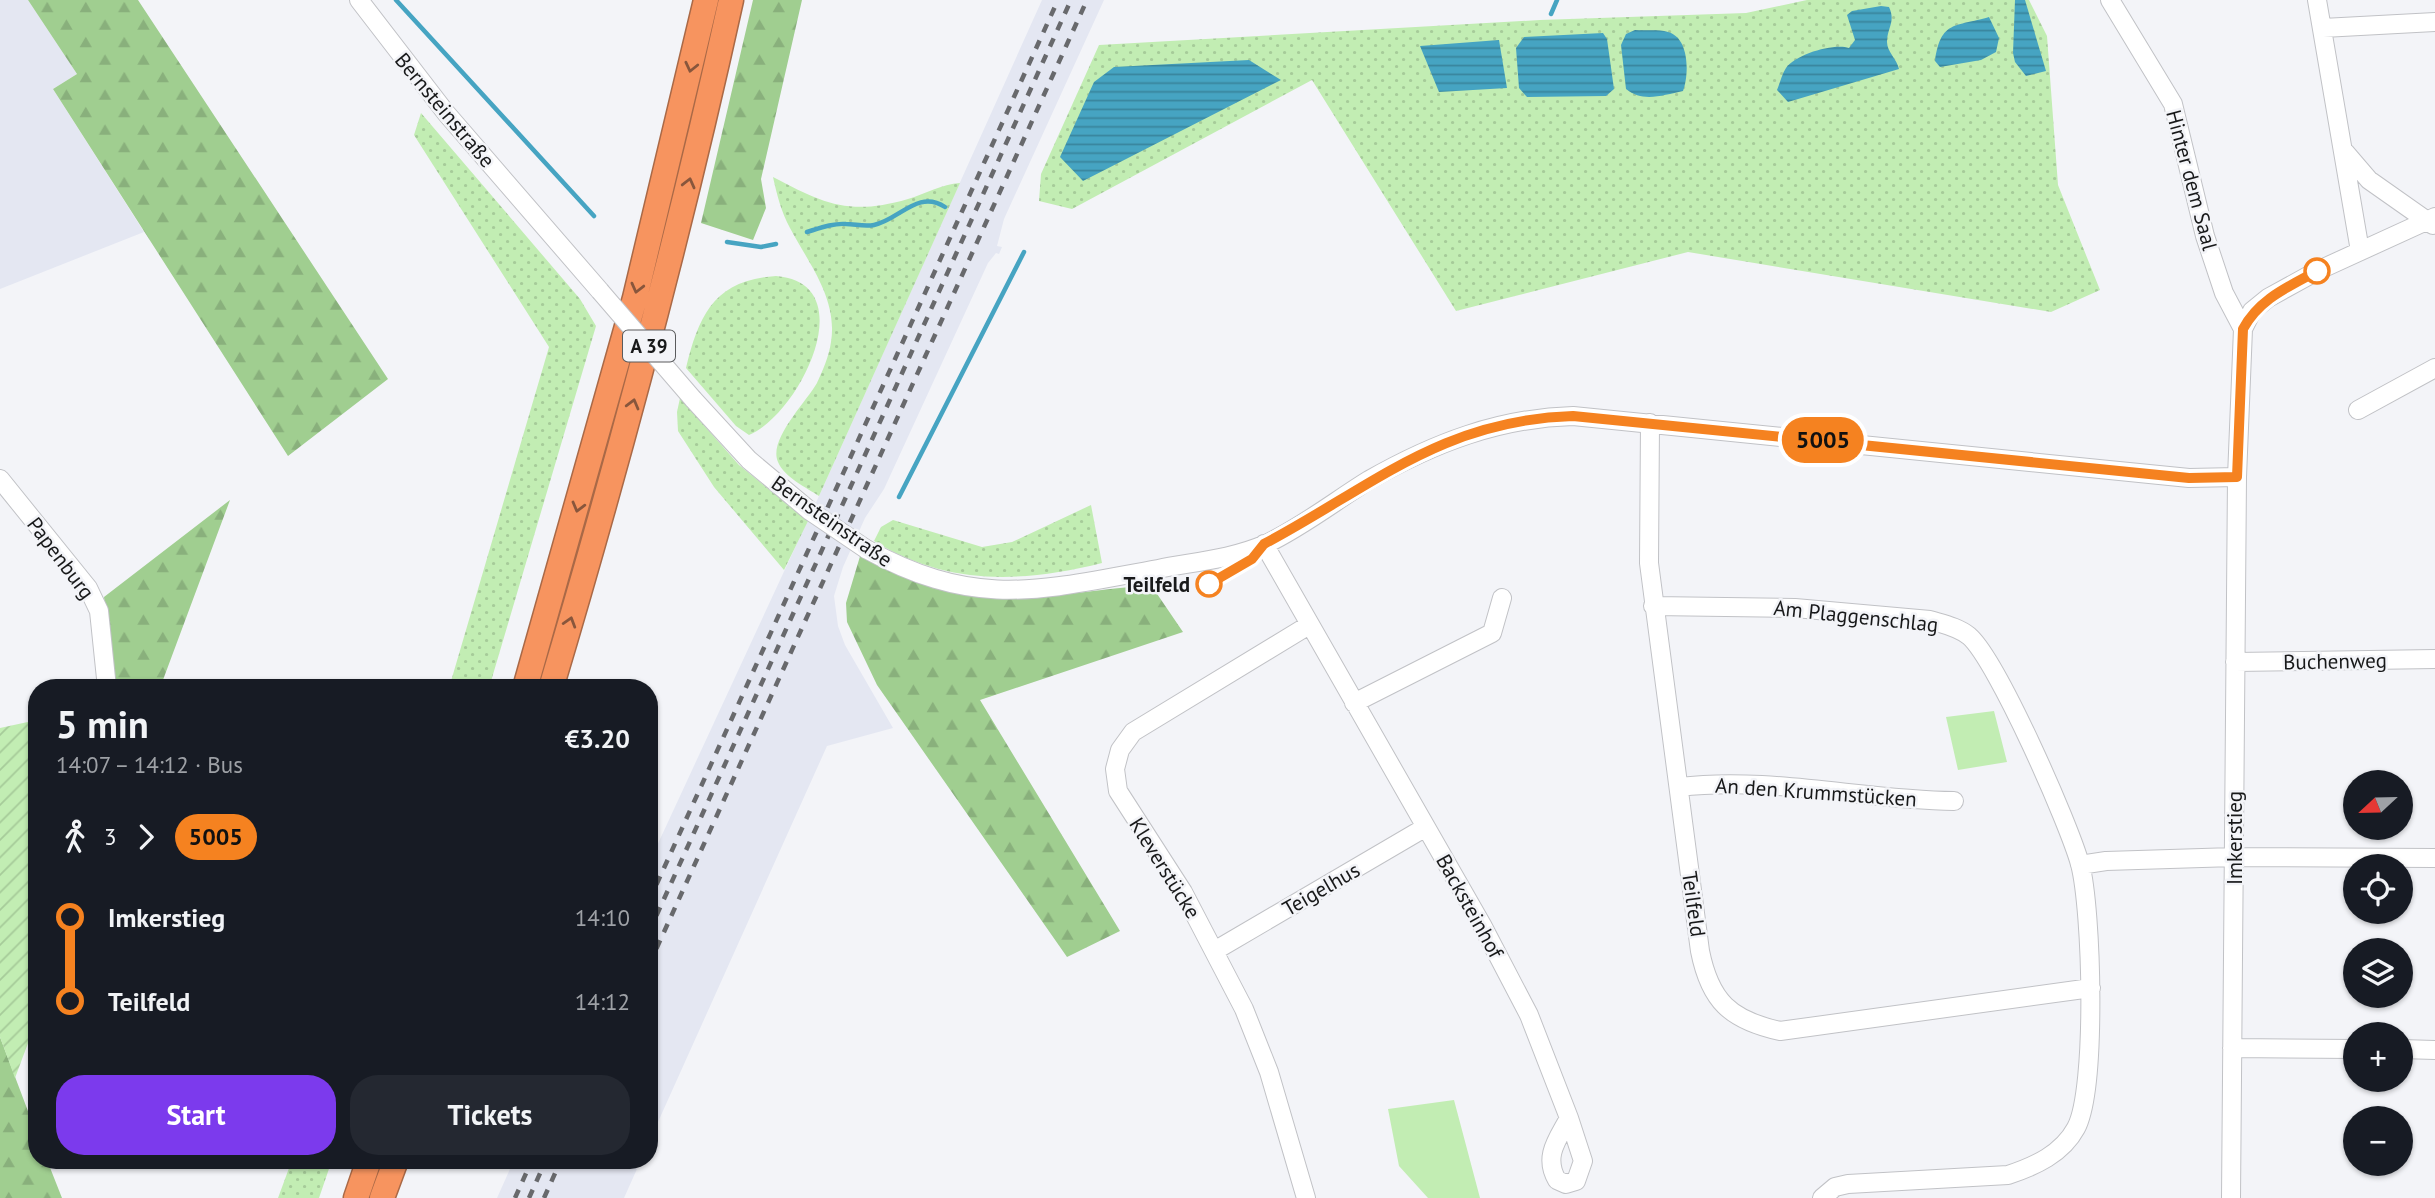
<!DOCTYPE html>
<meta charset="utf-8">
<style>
:root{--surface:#171b24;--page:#242831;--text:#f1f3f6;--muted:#9ea1a6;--accent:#7c3aed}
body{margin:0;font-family:"PT Sans",sans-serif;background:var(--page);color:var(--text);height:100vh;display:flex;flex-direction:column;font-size:26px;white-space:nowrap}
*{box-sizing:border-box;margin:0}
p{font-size:23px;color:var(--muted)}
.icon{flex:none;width:38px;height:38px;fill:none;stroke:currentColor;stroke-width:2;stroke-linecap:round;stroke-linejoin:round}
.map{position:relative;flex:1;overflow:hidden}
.drawer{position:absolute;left:28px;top:679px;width:630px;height:490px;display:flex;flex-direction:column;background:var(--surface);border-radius:28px;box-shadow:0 2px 5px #0004}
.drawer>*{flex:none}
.badge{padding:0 14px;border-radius:23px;font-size:24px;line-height:46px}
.needle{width:46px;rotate:248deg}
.tools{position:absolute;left:2343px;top:770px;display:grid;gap:14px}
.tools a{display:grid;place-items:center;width:70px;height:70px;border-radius:50%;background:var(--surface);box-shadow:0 2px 5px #0004;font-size:35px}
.map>.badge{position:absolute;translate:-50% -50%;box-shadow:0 0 0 4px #fff}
.legs{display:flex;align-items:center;gap:10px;height:77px;padding:0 28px;font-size:23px}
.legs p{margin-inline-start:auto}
.headline{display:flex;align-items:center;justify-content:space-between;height:119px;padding:0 28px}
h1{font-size:38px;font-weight:700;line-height:52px}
.action{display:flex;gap:14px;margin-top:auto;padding:14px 28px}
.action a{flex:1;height:80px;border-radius:28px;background:var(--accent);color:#fff;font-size:28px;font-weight:700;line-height:80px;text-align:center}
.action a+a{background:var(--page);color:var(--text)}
ul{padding:0 28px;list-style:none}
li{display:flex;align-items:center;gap:24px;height:84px;font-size:26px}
li i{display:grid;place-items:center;width:10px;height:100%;margin:0 9px;background:currentColor}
li i::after{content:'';width:18px;height:18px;margin:-9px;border:5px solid;border-radius:50%;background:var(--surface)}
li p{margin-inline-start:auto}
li:first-child i{background:linear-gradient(#0000 50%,currentColor 0)}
li:last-child i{background:linear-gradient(currentColor 50%,#0000 0)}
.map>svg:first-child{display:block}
</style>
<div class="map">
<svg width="2435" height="1198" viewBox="0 0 2435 1198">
<defs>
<pattern id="grass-dots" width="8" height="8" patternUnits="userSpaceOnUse" patternTransform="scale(1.75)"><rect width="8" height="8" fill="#c2edb3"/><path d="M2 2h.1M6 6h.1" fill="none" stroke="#a6cb99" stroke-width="1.8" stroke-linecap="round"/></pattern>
<pattern id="forest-firs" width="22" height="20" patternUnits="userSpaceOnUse" patternTransform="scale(1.75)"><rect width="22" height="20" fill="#a0ce90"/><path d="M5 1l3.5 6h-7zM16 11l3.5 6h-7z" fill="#89b07c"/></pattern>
<pattern id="garden-furrows" width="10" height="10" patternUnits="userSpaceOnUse" patternTransform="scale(1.75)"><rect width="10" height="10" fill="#c2edb3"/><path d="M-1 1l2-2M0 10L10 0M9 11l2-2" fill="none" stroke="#a6cb99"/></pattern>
<pattern id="water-rules" width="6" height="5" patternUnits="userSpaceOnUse" patternTransform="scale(1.75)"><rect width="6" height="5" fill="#46a4c2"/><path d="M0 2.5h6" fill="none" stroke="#39859d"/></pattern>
</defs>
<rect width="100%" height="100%" fill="#f3f4f8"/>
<path fill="#e4e7f2" d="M0 0H28L77 74 53 89 144 232 0 289Z
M1042 0H1104L1004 219 997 246 1002 247 999 254 996 253 988 263 884 489 865 518 843 567 834 596 838 626 845 645 893 728 827 746 649 1142V863L819 496Z
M514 1160H641L624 1198H497Z"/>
<path fill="url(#grass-dots)" d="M1807 0H2029L2047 36 2058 185 2100 290 2051 312 1688 252 1456 311 1312 80 1072 209 1039 201 1041 174 1099 45 1540 20 1746 13Z
M421 113 580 299 596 326 489 688H449L549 347 414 135Z
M773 177C824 204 850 216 908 199 925 194 942 184 960 183L819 496C807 488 784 477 778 462 768 440 806 402 817 383 823 370 829 356 831 342 838 299 809 264 790 228 781 211 777 195 773 177Z
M776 276C864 283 800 414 749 435L736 426 686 368C699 314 715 280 776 276Z
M680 398 739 465 808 521 784 570 714 487 678 431 677 412Z
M1091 505 1102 563C1022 583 947 586 874 541L881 527 893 520 982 547 1012 542Z
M292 1160H332L319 1198H278Z"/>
<path fill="url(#forest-firs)" d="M28 0H138L388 379 288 456 53 89 77 74Z
M753 0H802L761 179 766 208 753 240 701 223Z
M230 500 160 688H114L104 597Z
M861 553C960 620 1041 594 1151 585L1183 632 980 700 1120 931 1067 957 877 685 847 622 846 603Z
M0 1037 37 1135V1160H47L62 1198H0Z"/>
<path fill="#c2edb3" d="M1994 711 2007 762 1958 770 1946 717Z
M1454 1100 1480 1198H1428L1399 1166 1388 1109Z"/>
<path fill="url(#garden-furrows)" d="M37 720V1019L15 1078 0 1037V728Z"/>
<path fill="url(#water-rules)" d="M2015 0H2025L2046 71 2026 76 2015 62 2013 53Z
M1881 6 1889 7C1896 22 1887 28 1887 42 1887 52 1897 59 1899 69L1788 102 1777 90C1780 83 1782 74 1786 68 1796 54 1834 43 1849 48L1855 40 1847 15 1852 11Z
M1989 17 1999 38 1996 52 1981 60 1940 67 1935 61C1941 20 1955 27 1989 17Z
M1635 30C1645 31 1658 29 1668 32 1690 38 1689 75 1683 91 1663 95 1643 103 1626 89L1621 45 1626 34Z
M1603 33 1607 39 1614 89 1606 96 1527 97 1519 88 1516 48 1524 37Z
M1499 40 1507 88 1439 92 1420 46Z
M1249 60 1281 80 1083 181 1060 157 1094 82 1114 67Z"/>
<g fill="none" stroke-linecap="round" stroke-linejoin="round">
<path stroke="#46a4c2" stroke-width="4.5" d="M396 0 594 216
M1551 14 1557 0
M807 232C820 228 833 223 846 224 855 224 864 227 874 225 899 220 918 189 945 207
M727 242 761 247 776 244
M899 497 1024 252"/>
<g stroke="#c1c2c6" stroke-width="20">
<path id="minor" d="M359 0 446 113 600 291
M2110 0 2173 104 2205 236 2224 293 2243 329
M2317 0 2360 251
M2323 28 2435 22
M2345 152 2369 180 2433 225
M693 399 749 460 810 511
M2358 410 2435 368
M1650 423 1649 563 1700 951C1710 1001 1730 1020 1780 1031L2091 988
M0 479 88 588 99 611 107 688
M1264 544 1482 925 1529 1015 1569 1118 1583 1161 1576 1181 1566 1184 1557 1180C1543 1156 1558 1139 1569 1118
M866 549C977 610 1040 590 1158 569 1193 562 1232 559 1266 544 1302 527 1335 501 1369 480 1434 443 1499 418 1573 416L2189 478 2237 477
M1653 606 1795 608 1930 620C1943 624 1958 627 1969 636 1997 660 2069 824 2080 864 2092 909 2097 1089 2076 1128 2062 1154 2035 1166 2008 1175L1848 1184 1835 1187 1822 1198
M2235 662 2435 659
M1354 703 1492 633 1502 598
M1679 787C1770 776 1863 800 1954 801
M2080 865 2106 861 2234 857 2435 858
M1216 950 1426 827
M2232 1048 2356 1049
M2401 1049 2435 1050
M1306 1198 1269 1072 1244 1009 1183 892 1118 791 1115 769 1120 750 1133 732 1309 625
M2231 1198 2237 477 2243 329 2252 311 2268 298 2317 271 2435 217"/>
</g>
<g stroke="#a96947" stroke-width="27">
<path id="highway" d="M525 688 635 298 706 0
M551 688C619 460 680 232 731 0
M356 1198 369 1160
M382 1198 396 1160"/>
</g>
<use href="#minor" stroke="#fff" stroke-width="18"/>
<use href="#highway" stroke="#f7945f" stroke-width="24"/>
<path stroke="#68696c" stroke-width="4.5" stroke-dasharray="9 9" stroke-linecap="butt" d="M649 901 1058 0
M649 932 1071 0
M649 965 1087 0
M515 1198 532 1160
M529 1198 546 1160
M544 1198 561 1160"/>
<g stroke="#c1c2c6" stroke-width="20" stroke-linecap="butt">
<path id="minor-bridge" d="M600 291 693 399
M810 511 866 549"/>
</g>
<use href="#minor-bridge" stroke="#fff" stroke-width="18"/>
</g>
<defs><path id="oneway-chevron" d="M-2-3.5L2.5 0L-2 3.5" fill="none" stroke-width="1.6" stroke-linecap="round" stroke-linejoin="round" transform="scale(1.75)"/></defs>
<g stroke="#88563c">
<use href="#oneway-chevron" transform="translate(691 67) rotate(103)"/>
<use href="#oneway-chevron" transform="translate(689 183) rotate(-76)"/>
<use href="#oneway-chevron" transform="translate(637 288) rotate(104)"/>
<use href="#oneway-chevron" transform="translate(633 404) rotate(-75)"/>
<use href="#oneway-chevron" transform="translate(578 507) rotate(105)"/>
<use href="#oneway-chevron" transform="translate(570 622) rotate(-73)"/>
</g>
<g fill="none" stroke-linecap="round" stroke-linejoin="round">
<g stroke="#fff" stroke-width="16">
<path id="line-1" d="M1209 584 1252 559 1264 544C1373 486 1442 420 1573 416L2189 478 2237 477 2243 329C2259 299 2288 287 2317 271"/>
</g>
<use href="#line-1" stroke="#f58220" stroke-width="10"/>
</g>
<g fill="#fff" stroke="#f58220" stroke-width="3.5">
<circle cx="2317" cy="271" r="12"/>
<circle cx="1209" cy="584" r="12"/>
</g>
<g text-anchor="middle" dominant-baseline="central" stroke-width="5" stroke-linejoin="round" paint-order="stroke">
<rect fill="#f3f4f8" stroke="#5a5b5d" stroke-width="2" x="623" y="330.5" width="52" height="31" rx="5"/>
<g font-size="19" font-weight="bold" fill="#18191a">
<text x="649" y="346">A 39</text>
</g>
<g font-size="21" fill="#18191a" stroke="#f3f4f8">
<text transform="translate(445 110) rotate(50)">Bernsteinstraße</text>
<text transform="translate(2192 180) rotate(75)">Hinter dem Saal</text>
<text transform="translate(832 521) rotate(35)">Bernsteinstraße</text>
<text transform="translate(61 558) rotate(53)">Papenburg</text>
<text transform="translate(1856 616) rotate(6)">Am Plaggenschlag</text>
<text transform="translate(2335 661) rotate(-1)">Buchenweg</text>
<text transform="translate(1816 792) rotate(4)">An den Krummstücken</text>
<text transform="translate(2234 838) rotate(-90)">Imkerstieg</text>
<text transform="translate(1165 868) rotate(58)">Kleverstücke</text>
<text transform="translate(1321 889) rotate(-30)">Teigelhus</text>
<text transform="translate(1694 904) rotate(82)">Teilfeld</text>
<text transform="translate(1470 906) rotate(61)">Backsteinhof</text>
</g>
<g font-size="21" font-weight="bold" fill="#18191a" stroke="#f3f4f8" text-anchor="end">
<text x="1190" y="584">Teilfeld</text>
</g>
</g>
</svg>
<div class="tools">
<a><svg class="needle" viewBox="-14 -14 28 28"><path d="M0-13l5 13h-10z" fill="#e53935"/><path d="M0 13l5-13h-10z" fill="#9ea1a6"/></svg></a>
<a><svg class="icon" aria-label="locate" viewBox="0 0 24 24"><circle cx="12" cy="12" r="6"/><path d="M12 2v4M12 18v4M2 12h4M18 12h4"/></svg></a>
<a><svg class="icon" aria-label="layers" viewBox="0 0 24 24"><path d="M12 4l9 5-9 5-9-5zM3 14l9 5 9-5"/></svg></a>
<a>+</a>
<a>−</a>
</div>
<b class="badge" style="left:1823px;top:440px;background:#f58220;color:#111">5005</b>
<section class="drawer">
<div class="headline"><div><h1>5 min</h1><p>14:07 – 14:12 · Bus</p></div><b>€3.20</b></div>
<div class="legs"><svg class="icon" aria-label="walk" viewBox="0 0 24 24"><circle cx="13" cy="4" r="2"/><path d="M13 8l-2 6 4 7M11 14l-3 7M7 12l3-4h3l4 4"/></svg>3<svg class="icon" aria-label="forward" viewBox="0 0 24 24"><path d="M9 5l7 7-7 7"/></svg><b class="badge" style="background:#f58220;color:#111">5005</b></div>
<ul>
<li><i style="color:#f58220"></i><b>Imkerstieg</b><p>14:10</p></li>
<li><i style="color:#f58220"></i><b>Teilfeld</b><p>14:12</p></li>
</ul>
<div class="action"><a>Start</a><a>Tickets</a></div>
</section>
</div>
